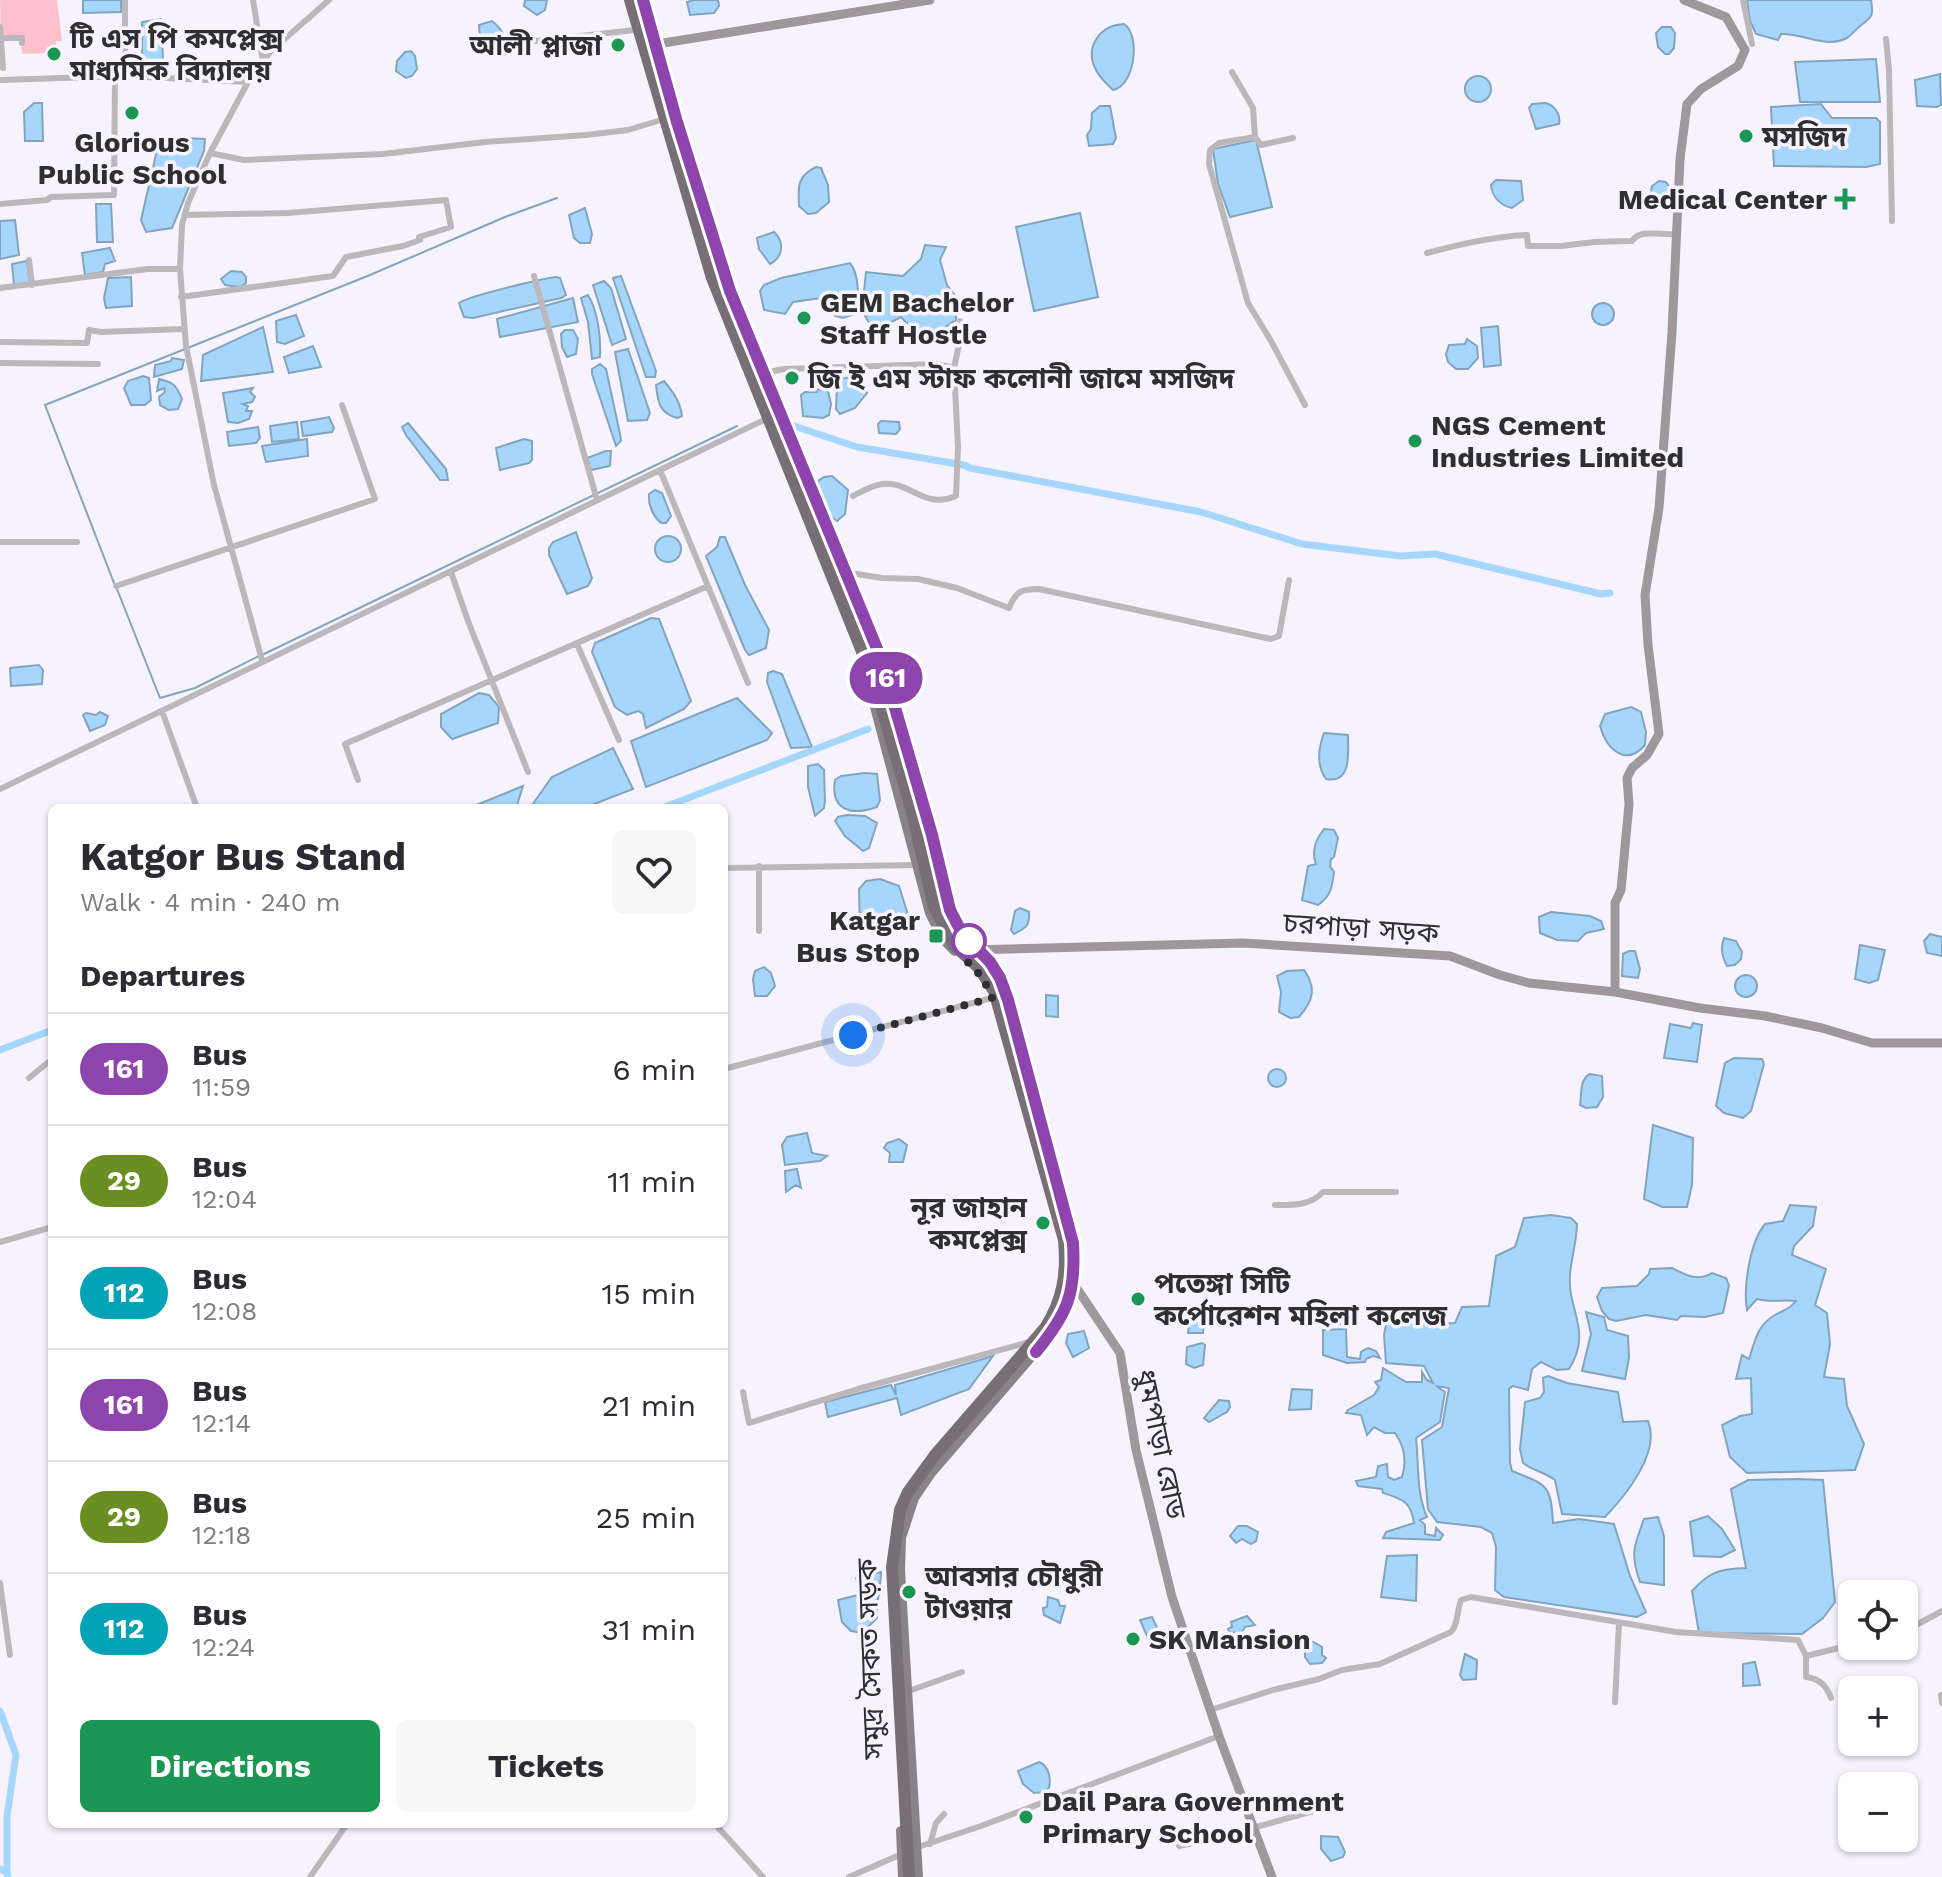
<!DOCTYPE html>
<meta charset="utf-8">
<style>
:root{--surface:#fff;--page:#f7f7f7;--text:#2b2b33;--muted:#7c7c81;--line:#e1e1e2;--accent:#1c9653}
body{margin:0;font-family:"Work Sans","Noto Sans Bengali",sans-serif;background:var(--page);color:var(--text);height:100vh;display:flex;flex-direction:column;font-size:30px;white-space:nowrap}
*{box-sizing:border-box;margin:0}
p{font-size:26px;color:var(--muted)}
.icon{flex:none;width:44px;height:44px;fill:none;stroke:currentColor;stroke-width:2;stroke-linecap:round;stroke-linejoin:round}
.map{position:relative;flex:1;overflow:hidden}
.details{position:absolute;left:48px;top:804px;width:680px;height:1024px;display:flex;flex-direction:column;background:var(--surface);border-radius:12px;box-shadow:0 2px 6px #0004}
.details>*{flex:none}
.badge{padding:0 16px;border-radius:26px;font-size:28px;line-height:52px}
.buttons{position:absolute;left:1838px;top:1580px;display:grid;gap:16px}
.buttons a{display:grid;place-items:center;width:80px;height:80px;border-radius:12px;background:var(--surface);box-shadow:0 2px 6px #0004;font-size:40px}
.you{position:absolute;width:40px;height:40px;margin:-20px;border:6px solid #fff;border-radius:50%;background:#1a73e8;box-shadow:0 0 0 12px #1a73e833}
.map>.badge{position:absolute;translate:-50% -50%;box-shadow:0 0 0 4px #fff}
h2{padding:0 32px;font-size:30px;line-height:72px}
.round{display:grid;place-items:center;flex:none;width:84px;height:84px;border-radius:12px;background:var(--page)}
.head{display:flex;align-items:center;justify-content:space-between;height:136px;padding:0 32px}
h1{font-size:38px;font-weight:700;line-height:60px}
.cta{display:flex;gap:16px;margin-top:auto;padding:16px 32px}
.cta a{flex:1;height:92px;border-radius:12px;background:var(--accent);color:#fff;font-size:32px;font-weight:700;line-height:92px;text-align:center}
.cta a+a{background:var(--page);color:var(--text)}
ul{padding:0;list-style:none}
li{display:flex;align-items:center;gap:24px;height:112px;padding:0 32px;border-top:2px solid var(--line)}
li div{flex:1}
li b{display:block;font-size:30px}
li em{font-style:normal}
li .badge{min-width:88px;font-weight:700;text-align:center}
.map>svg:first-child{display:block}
</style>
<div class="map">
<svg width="1942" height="1877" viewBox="0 0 1942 1877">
<rect width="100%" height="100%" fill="#f7f3fe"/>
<path fill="#fdc1ce" d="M0 0H57L62 41H56V53L22 54 21 38 1 39Z"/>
<path fill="#a7d6fc" stroke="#83a4bf" stroke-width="2" d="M83 0H121V12L83 13Z
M525 0H547L545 10 537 15 524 6Z
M694 0H718L719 6 714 13 690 15 687 2Z
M1747 0H1871C1874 16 1872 17 1860 26 1855 30 1851 36 1845 39 1825 48 1802 33 1781 34L1778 40 1756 34 1750 21Z
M161 19 163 59 142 60V22Z
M492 21C502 29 506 35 504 48 486 51 479 42 479 25Z
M1124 24C1141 35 1135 86 1113 90 1107 84 1100 78 1096 70 1084 47 1100 25 1124 24Z
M1662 27H1671L1675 33 1674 48 1669 54H1665L1658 47 1656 33Z
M411 51 415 56 417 69 412 76 406 78 396 71 397 61 405 52Z
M1876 59 1880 102H1800L1795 62Z
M1940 74 1941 105 1937 107 1917 106 1915 80Z
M1465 89a13 13 0 1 1 26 0a13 13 0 1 1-26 0Z
M34 103H42L43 141H25L24 112Z
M1545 103C1555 105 1561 115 1559 124L1536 129 1529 108 1532 104Z
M1821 104 1832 118H1876L1880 122V164L1866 167 1774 166 1771 107Z
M1100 106H1110L1116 138 1113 144 1089 146 1087 135 1091 129 1092 113Z
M160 137 205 139 204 151 172 228 146 232 141 220Z
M1256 140 1272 207 1230 217 1218 184 1213 149Z
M816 167 821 168 828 185 829 202 816 213 808 214 799 206C798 187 797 176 816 167Z
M1496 180 1521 181 1523 200 1512 208C1500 205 1492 197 1491 185Z
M1659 181 1666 182 1670 188 1669 201 1659 205C1652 199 1650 195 1652 186Z
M96 204H111L113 242H97Z
M585 208 592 234 590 243H580L574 238 569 215Z
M1080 213 1098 297 1034 311 1016 227Z
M15 220 19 255 0 259V221Z
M774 232C785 242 783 257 770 264L759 249 757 238Z
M925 245 946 247 940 260 947 285 957 298 956 320 944 328 917 334 901 317 874 331 862 311 866 272 903 276 921 259Z
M110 248 115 261 105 264 103 272 85 275 82 253Z
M27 261 30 284 14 285 12 264Z
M850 263C859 274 860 301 855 314L843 318 835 316 827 300 821 298 793 302 785 314 764 310 760 291 764 285 781 278Z
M231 271 242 272 246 277V283L240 287 225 285 221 279Z
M621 276 656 371 655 377H646L613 278Z
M131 277 132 306 106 308 104 298 108 278Z
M556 277 560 278 566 295 561 298 473 318 464 317 459 303C468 296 541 279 556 277Z
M604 281 611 288 626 339 612 345 593 285Z
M588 295C598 311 601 338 600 357L592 359 588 322 581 298Z
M573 298 578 322 500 337 497 319Z
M1592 314a11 11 0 1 1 22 0a11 11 0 1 1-22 0Z
M296 315 304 336 285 344 277 342 276 321Z
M1498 326 1501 365 1484 367 1481 328Z
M263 327 273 372 201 381 203 355Z
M565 330H573L578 339 576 354 567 357 562 347 561 334Z
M1467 339 1477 346 1478 358 1468 369H1456L1448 362 1446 354 1449 345 1465 344Z
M313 346 321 367 289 373 284 357Z
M628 349 650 413 647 420 628 421 615 352Z
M172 358 184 360 182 369 154 377 155 365 171 361Z
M600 364 606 369 620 434 621 441 616 446 592 374V369Z
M143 376 149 378 151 400 145 405H131L124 388 128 381Z
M850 377 858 379 867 393 855 408 840 414 836 409 837 385 841 379Z
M159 379C172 382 176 384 182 399L178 409 169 410 160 405 159 397 165 392 164 388 157 391Z
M664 381C673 392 680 401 682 416L677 418C659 413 658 402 656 385Z
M253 388 250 392 255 397 252 402 243 404 248 406 246 411H252L249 419 238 423 228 422 223 393Z
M818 389 828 391 831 404 829 415 823 418 803 416 801 395 805 392H817Z
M329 417 334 428 332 432 303 436 301 422Z
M881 421 899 422 900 429 896 434 879 433 878 424Z
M297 422 299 439 272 442 270 426Z
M408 423 446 469 448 480H440L406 435 402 427Z
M258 427 260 438 256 443 229 446 227 432Z
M307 439 308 456 266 462 262 446Z
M524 439 532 441V460L529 463 500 470 496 448Z
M606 451H611L610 466 591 470 587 458Z
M832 476 848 490 845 514 837 521C825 514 818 495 818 481L824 477Z
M655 490 662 493 671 516 666 523H661C653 516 648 505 649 494Z
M576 532 592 578 588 586 567 594 549 555V548L553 542Z
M655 549a13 13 0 1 1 26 0a13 13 0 1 1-26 0Z
M720 537H725L745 585 769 630 766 648 749 655 745 650 706 556 717 547Z
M651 618 659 619 691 701 684 709 646 728 643 714 638 711 627 715 615 707 592 652 595 643Z
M39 665 43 670 42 684 11 686 10 668Z
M773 671 782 674 812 747 791 748 767 682 768 673Z
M479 693 489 695 499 707 498 723 452 739 441 727V714Z
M737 698 772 733 767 740 646 787 631 741Z
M1631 707 1641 712 1646 732 1645 745C1625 768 1606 748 1600 726L1605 714Z
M100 712 108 716 105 725 90 731 83 715 86 713 96 715Z
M1324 733 1348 735C1348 754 1352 784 1326 779 1316 765 1318 749 1324 733Z
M613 748 633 789 584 808H530L552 777Z
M818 764 824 770 825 801 824 808 815 816 808 787V766Z
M865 773 877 774 880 800 877 807C852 816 830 811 835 780L841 776Z
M523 786 516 808H469Z
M847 815 865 816 877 823 869 848 863 851 845 836 835 821 838 817Z
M1324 829 1334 830 1338 838 1334 857 1331 859 1330 866 1334 872C1332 888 1331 896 1318 905L1302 900 1308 866 1316 864C1311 851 1316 839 1324 829Z
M880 879 899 886 909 918 907 929C892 934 875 934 860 928L859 889 866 881Z
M1020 908 1029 912C1030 926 1026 928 1014 934L1011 930 1015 911Z
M1551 912 1590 916 1601 921 1604 929 1586 933 1578 941 1557 940 1540 933 1539 917Z
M1930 934 1942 937V956L1927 953 1924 941Z
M1724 938 1736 941 1742 952 1741 959 1735 965 1727 966C1722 957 1720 948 1724 938Z
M1860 945 1885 950 1878 980 1869 983 1855 979Z
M1629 951H1635L1640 969 1638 978 1622 976 1623 954Z
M764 967 771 973 775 986 767 996H755L753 979 755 971Z
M1304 970C1317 988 1313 1001 1299 1017L1290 1018 1279 1012 1281 992 1277 976 1287 971Z
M1735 986a11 11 0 1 1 22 0a11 11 0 1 1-22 0Z
M1046 995 1058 996V1017L1046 1016Z
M1693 1023 1702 1025 1697 1062 1664 1058 1670 1024 1691 1028Z
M1734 1058 1762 1059 1764 1064 1751 1111 1743 1118 1724 1113 1716 1106 1725 1063Z
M1268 1078a9 9 0 1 1 18 0a9 9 0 1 1-18 0Z
M1590 1074 1602 1076 1603 1097 1597 1107 1586 1108 1580 1105C1582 1094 1579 1080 1590 1074Z
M1653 1125 1693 1138 1692 1185 1687 1207H1662L1644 1199Z
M807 1133 812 1153 827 1156 820 1161 785 1165 782 1145 787 1137Z
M899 1139 907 1145 903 1162H889L890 1153 884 1148 887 1143Z
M797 1169 801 1188 796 1185 786 1192 785 1171Z
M1790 1205 1816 1207 1813 1226 1794 1246 1792 1255 1826 1269 1815 1305 1827 1313 1830 1344 1824 1377 1844 1379 1847 1406 1864 1444 1855 1470 1747 1473 1730 1457 1722 1425 1740 1416 1752 1414 1751 1378 1736 1379 1742 1355 1749 1359C1755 1341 1757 1325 1775 1315 1785 1309 1789 1310 1796 1301 1783 1299 1770 1303 1757 1299L1747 1310C1743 1287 1750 1242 1765 1224L1783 1221Z
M1551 1215 1571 1218 1577 1224C1577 1241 1571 1258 1570 1275 1567 1310 1593 1331 1569 1369L1557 1370 1541 1362 1532 1369 1528 1390 1513 1386 1509 1389 1510 1463 1512 1471C1546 1485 1551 1483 1553 1523L1579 1519 1614 1524 1630 1576 1646 1612 1637 1617 1504 1597 1495 1590 1496 1547 1492 1533 1481 1527 1437 1522 1428 1509 1422 1440 1442 1427 1449 1388 1436 1386 1445 1392 1440 1422 1416 1438C1419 1465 1416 1492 1427 1517L1420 1520 1425 1525V1534L1435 1536 1436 1528 1443 1535 1440 1540 1383 1538 1386 1532 1414 1523C1411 1501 1402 1499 1383 1493L1382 1489 1358 1486 1356 1481 1376 1477 1378 1466 1387 1464 1388 1477 1394 1480 1402 1477C1407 1461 1405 1447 1395 1433H1385L1374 1427 1367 1435 1361 1415 1346 1413 1348 1410 1374 1395 1379 1387 1375 1382 1381 1380 1383 1368 1406 1382H1422V1372L1427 1380 1433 1383 1424 1366 1386 1363 1384 1335 1386 1324 1455 1323 1462 1307 1489 1306 1496 1256 1515 1247 1524 1218Z
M1672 1268C1686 1275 1697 1282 1712 1273L1726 1278 1729 1285 1723 1313 1705 1317 1681 1316 1677 1320 1646 1315 1616 1321 1609 1319 1602 1311 1597 1297 1602 1288 1637 1286 1649 1274 1650 1269Z
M1586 1312 1604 1317 1607 1330 1628 1336 1629 1358 1625 1379 1582 1371 1591 1334Z
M1199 1316 1220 1320 1223 1323 1204 1322 1203 1333H1188L1190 1318Z
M1353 1317 1354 1324H1299L1300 1318 1323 1322V1318Z
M1346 1329 1347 1357 1360 1359 1361 1352 1368 1348 1376 1351 1380 1358 1373 1356 1366 1359 1365 1362 1347 1363 1323 1355V1330Z
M1084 1331 1089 1348 1073 1357 1066 1343 1068 1334Z
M1202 1343 1205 1345 1203 1365 1194 1368 1186 1364 1187 1347Z
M993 1356 969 1389 901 1415 897 1398 828 1417 825 1402 891 1385 896 1395 895 1385Z
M1548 1376 1567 1383 1618 1392 1623 1422 1648 1421C1661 1452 1626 1495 1605 1517L1562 1514 1555 1480C1544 1472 1534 1471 1523 1463L1520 1449 1525 1402 1540 1398 1544 1392 1543 1378Z
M1292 1389 1312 1390 1311 1409 1289 1410Z
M1219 1400 1229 1401 1230 1407 1227 1412 1209 1422 1204 1418Z
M1798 1479 1823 1480 1835 1602 1823 1618 1802 1634 1699 1633 1692 1591C1710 1571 1720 1569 1746 1568L1731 1489 1748 1480Z
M1708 1516 1722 1529 1735 1550 1721 1557 1694 1556 1690 1522Z
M1658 1517 1664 1536V1585L1640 1582C1630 1554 1634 1546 1644 1519Z
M1238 1526H1247L1258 1532 1256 1541 1251 1544 1242 1539 1236 1543 1230 1536Z
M1417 1555 1416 1601 1381 1597 1387 1556Z
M881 1572C881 1587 876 1602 877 1618L862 1633 851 1631 842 1622 838 1600 858 1595 863 1610 866 1609 856 1578Z
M1048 1597 1058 1600 1060 1606H1065L1060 1623 1044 1615 1043 1608 1047 1607Z
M1247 1616 1255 1625 1245 1627 1242 1632 1230 1633 1228 1629 1232 1627 1231 1622Z
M1152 1617 1159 1632 1156 1636 1148 1638 1140 1620Z
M1310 1640 1322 1647V1655L1326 1658 1322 1663 1310 1664 1305 1657V1645Z
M1465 1654 1477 1660 1476 1679 1463 1680 1460 1675Z
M1755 1662 1760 1685 1743 1686V1664Z
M1039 1762C1049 1766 1051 1778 1049 1788L1043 1792 1034 1793 1023 1784 1018 1771Z
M1321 1836 1338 1837 1345 1852 1343 1857 1331 1861 1321 1849Z"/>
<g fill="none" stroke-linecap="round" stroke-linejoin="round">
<path stroke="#83a4bf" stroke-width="2" d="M114 583 45 405 370 275 505 217 557 198
M117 589 160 698 195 688 259 656
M264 654 737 426"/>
<path stroke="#a7d6fc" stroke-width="7" d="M794 426 857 447 964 465 970 468 1201 512 1302 544 1400 556 1435 554 1601 594 1610 593
M662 808 868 729
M0 1050 52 1030
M0 1711 16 1755 7 1816V1872
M0 1869 7 1872 8 1877"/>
<path stroke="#bbb7ba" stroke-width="6" d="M253 0 263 62
M1743 0 1752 44
M0 27 3 68
M1 38H22V43
M1886 39 1889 70 1892 221
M526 42 635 30
M1232 72 1253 108 1255 137 1261 145 1293 138
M125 76V0
M0 80 125 76 248 82 271 51 329 0
M248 82 210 153 188 203 182 225 180 269 186 346 214 485 262 660
M1255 137 1219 143 1210 150 1209 164 1248 303 1271 341 1305 405
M210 153 244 160 383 154 485 142 586 135 628 130 661 120
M0 204 47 200 51 197 114 195 115 76
M1427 253C1457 245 1496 236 1527 235L1528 246H1561L1594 242 1632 241C1641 228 1660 236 1676 234
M29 260 32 285
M534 276 597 500
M0 288 148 269H180
M181 297 333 276 346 257 403 246 420 240 419 237 451 227 446 200 288 213 185 215
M0 342 87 343 89 330 101 332 183 329
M0 363 98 364
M764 373 784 369 937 364 954 368 960 340V321
M660 470 766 419
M853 496C863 491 872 485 883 484 909 480 923 510 956 496L958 447 954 368
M0 542H77
M451 572 468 621 528 772
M846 576 857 574 882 578 918 579 957 588 1009 608C1016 591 1021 589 1039 589L1271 639 1279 636 1289 580
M116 586 375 499 342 405
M577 644 619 740
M162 711 197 808
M358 780 345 744 708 586
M0 789 660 470 748 683
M724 868 918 865
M759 931V866
M724 1069 992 998
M29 1078 52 1059
M1275 1205C1292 1205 1310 1206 1323 1192H1396
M0 1242 52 1227
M743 1392 749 1423 858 1389 1029 1342
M0 1583 10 1655
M1904 1616 1918 1624 1942 1611
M1806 1656 1847 1646 1852 1636
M906 1692 962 1672
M1941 1695 1942 1703
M1615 1702 1619 1623
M1210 1710 1273 1690 1319 1679 1342 1670 1380 1664 1451 1632C1458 1625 1457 1610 1461 1600L1471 1597 1676 1632 1798 1640 1806 1656V1677C1820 1679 1826 1685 1831 1698
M715 1824 763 1877
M930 1844 936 1823 944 1814
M1179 1846C1232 1836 1282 1819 1335 1805
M915 1848 981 1826 1219 1736
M310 1877 347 1824
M849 1877 904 1853"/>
<path stroke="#9e989d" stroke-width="9" d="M651 45 930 0
M971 950 1243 943 1450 956 1500 975 1529 983 1615 992 1700 1008 1765 1016 1822 1028 1872 1043H1942
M1615 992V903L1621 890 1629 804 1627 778 1632 768 1647 755 1659 734 1648 645 1645 595 1659 508 1672 332 1680 159 1687 104 1701 89 1738 66 1745 50 1726 17 1684 0
M1067 1282 1074 1284 1120 1353 1136 1450 1172 1597 1219 1736 1272 1877"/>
<path stroke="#898288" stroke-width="10" d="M643 0 677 122 730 291 880 656 942 879
M875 707 930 913 943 939 955 951
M901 1831 903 1877
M918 1877 900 1570 901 1538 914 1498 931 1473 1050 1335C1078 1295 1077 1265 1068 1219L1008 1000C1000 976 989 961 971 943"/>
<path stroke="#786f76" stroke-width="12" d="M630 0 712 278 873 679 911 808 934 907 954 945 978 967 994 991 1064 1240C1067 1274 1063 1300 1045 1328L935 1455 908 1492 900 1510 892 1567 909 1877
M934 869C942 901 948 928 973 952"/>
</g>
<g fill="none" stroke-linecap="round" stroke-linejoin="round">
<g stroke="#fff" stroke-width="18">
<path id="line" d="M643 0 677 122 730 291 880 656 932 835 950 910 962 933 990 962 1000 978 1008 1000 1073 1243C1076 1293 1068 1313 1036 1352"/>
</g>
<use href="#line" stroke="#8e44ad" stroke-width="12"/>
<path stroke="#2f2e31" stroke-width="8" stroke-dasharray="0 14.4" d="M853 1035 992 998 983 978 960 954 976 948 969 941"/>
</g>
<g fill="#1c9653" stroke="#f7f3fe" stroke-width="3">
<circle cx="618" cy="45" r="8"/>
<circle cx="54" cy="54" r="8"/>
<circle cx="132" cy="113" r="8"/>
<circle cx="1746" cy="136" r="8"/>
<path d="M1841 187h8v8h8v8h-8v8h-8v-8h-8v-8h8z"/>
<circle cx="804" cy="318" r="8"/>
<circle cx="792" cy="378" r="8"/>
<circle cx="1415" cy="441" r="8"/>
<rect x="928" y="928" width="16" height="16" rx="4"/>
<circle cx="1043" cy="1223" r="8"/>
<circle cx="1138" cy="1299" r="8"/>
<circle cx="909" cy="1592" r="8"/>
<circle cx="1133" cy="1639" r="8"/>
<circle cx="1026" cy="1817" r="8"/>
</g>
<circle fill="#fff" stroke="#8e44ad" stroke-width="4" cx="969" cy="941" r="16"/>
<g text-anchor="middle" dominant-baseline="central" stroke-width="7" stroke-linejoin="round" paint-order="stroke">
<g font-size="28" font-weight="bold" fill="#2f2e31" stroke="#f7f3fe" text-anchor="start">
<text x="70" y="38">টি এস পি কমপ্লেক্স<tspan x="70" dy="32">মাধ্যমিক বিদ্যালয়</tspan></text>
<text x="602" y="45" text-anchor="end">আলী প্লাজা</text>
<text x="1762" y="136">মসজিদ</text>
<text x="132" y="142" text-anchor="middle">Glorious<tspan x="132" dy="32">Public School</tspan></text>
<text x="1827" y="199" text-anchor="end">Medical Center</text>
<text x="820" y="302">GEM Bachelor<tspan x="820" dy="32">Staff Hostle</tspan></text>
<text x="808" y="378">জি ই এম স্টাফ কলোনী জামে মসজিদ</text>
<text x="1431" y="425">NGS Cement<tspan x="1431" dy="32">Industries Limited</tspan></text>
<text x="920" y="920" text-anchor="end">Katgar<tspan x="920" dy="32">Bus Stop</tspan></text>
<text x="1027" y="1207" text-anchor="end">নূর জাহান<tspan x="1027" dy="32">কমপ্লেক্স</tspan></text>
<text x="1154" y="1283">পতেঙ্গা সিটি<tspan x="1154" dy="32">কর্পোরেশন মহিলা কলেজ</tspan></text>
<text x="925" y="1576">আবসার চৌধুরী<tspan x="925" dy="32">টাওয়ার</tspan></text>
<text x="1149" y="1639">SK Mansion</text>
<text x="1042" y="1801">Dail Para Government<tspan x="1042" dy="32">Primary School</tspan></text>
</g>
<g font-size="28" fill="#2f2e31" stroke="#f7f3fe">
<text transform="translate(1361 928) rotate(4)">চরপাড়া সড়ক</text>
<text transform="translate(1161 1444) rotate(78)">ধুমপাড়া রোড</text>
<text transform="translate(870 1659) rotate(-92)">সমুদ্র সৈকত সড়ক</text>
</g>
</g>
</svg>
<div class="buttons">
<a><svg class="icon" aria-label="locate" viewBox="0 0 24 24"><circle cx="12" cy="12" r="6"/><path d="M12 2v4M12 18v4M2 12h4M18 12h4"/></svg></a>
<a>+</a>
<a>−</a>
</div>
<div class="you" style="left:853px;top:1035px"></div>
<b class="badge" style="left:886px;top:678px;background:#8e44ad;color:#fff">161</b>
<section class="details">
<div class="head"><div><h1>Katgor Bus Stand</h1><p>Walk · 4 min · 240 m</p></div><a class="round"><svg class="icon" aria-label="heart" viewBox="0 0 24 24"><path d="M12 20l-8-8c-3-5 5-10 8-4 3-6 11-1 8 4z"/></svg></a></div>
<h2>Departures</h2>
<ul>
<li><span class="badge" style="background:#8e44ad;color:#fff">161</span><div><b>Bus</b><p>11:59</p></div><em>6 min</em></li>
<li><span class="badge" style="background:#6b8e23;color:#fff">29</span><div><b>Bus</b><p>12:04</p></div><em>11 min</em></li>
<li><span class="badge" style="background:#00a3b4;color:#fff">112</span><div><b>Bus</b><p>12:08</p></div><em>15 min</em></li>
<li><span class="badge" style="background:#8e44ad;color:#fff">161</span><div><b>Bus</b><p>12:14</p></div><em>21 min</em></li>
<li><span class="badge" style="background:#6b8e23;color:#fff">29</span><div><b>Bus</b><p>12:18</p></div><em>25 min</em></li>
<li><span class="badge" style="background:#00a3b4;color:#fff">112</span><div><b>Bus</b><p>12:24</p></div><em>31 min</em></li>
</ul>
<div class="cta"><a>Directions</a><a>Tickets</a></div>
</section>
</div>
